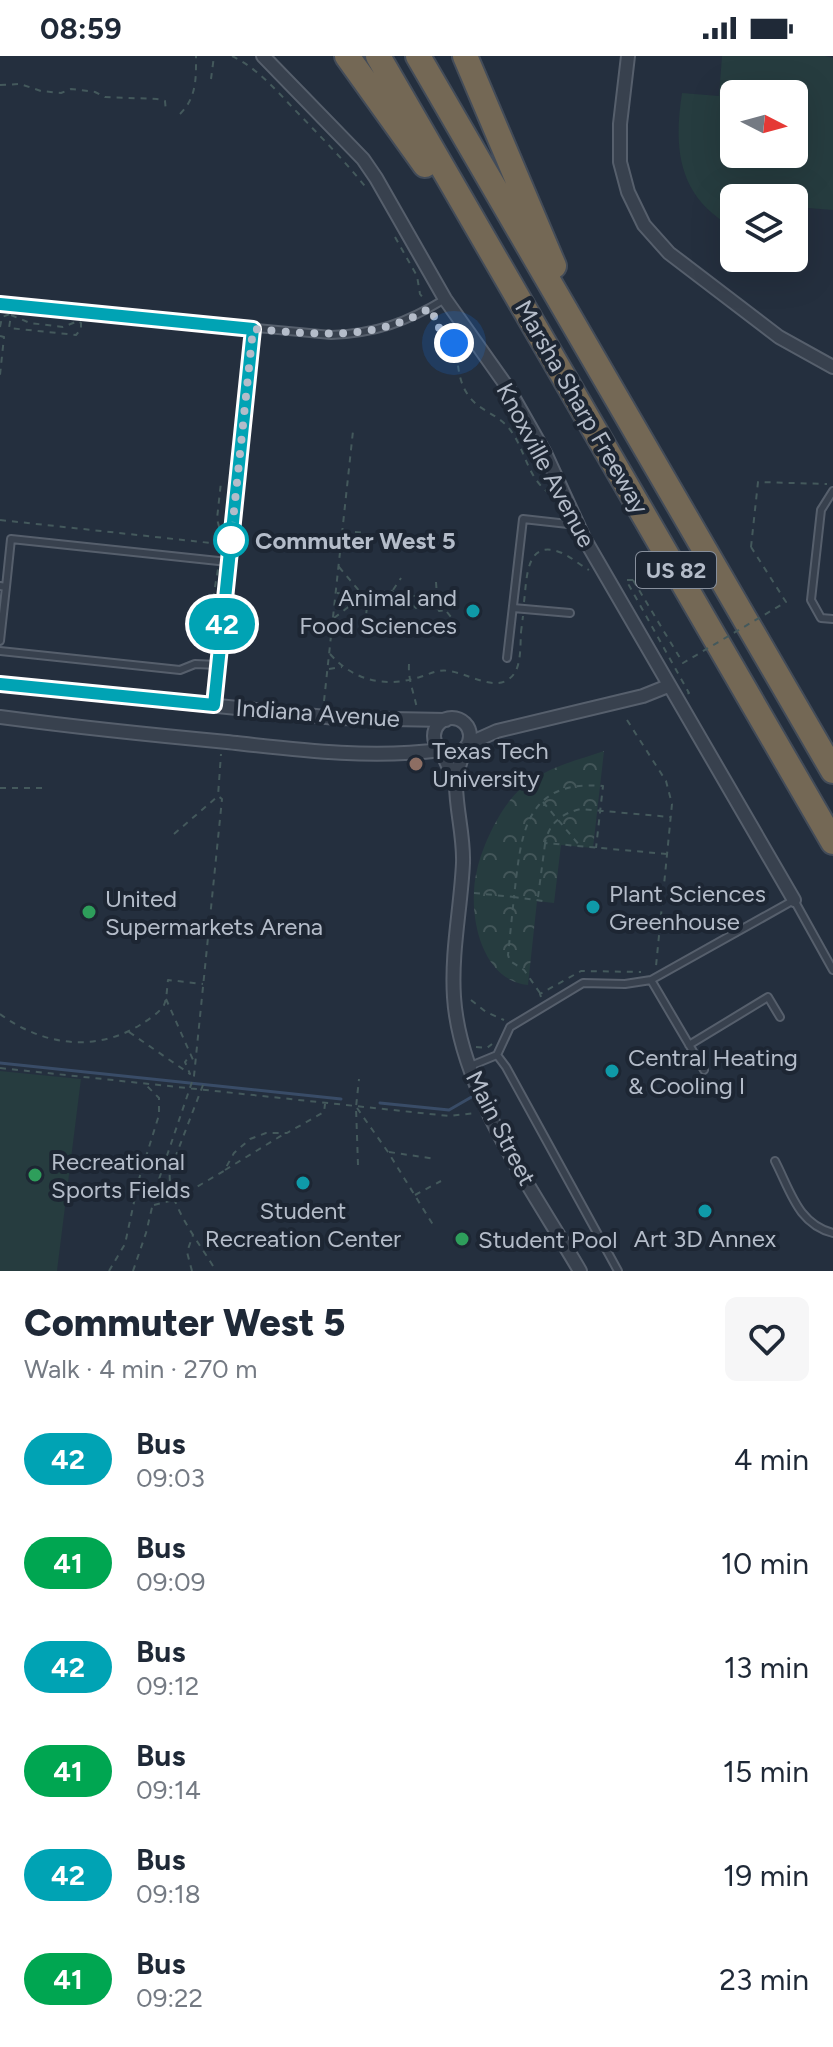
<!DOCTYPE html>
<meta charset="utf-8">
<style>
:root{--surface:#fff;--page:#f6f6f7;--text:#1f2937;--muted:#747a83}
body{margin:0;font-family:Figtree,sans-serif;background:var(--page);color:var(--text);height:100vh;display:flex;flex-direction:column;font-size:30px;white-space:nowrap}
*{box-sizing:border-box;margin:0}
p{font-size:26px;color:var(--muted)}
.icon{flex:none;width:44px;height:44px;fill:none;stroke:currentColor;stroke-width:2;stroke-linecap:round;stroke-linejoin:round}
.map{position:relative;height:1215px;overflow:hidden}
.side{display:flex;flex-direction:column;background:var(--surface);flex:1}
.side>*{flex:none}
.badge{padding:0 16px;border-radius:26px;font-size:28px;line-height:52px}
.needle{width:52px;rotate:96deg}
.buttons{position:absolute;left:720px;top:24px;display:grid;gap:16px}
.buttons a{display:grid;place-items:center;width:88px;height:88px;border-radius:12px;background:var(--surface);box-shadow:0 8px 32px #0002;font-size:40px}
.you{position:absolute;width:40px;height:40px;margin:-20px;border:6px solid #fff;border-radius:50%;background:#1a73e8;box-shadow:0 0 0 12px #1a73e833}
.map>.badge{position:absolute;translate:-50% -50%;box-shadow:0 0 0 4px #fff}
.round{display:grid;place-items:center;flex:none;width:84px;height:84px;border-radius:12px;background:var(--page)}
.overview{display:flex;align-items:center;justify-content:space-between;height:136px;padding:0 24px}
h1{font-size:38px;font-weight:800;line-height:60px}
ul{padding:0;list-style:none}
li{display:flex;align-items:center;gap:24px;height:104px;padding:0 24px}
li div{flex:1}
li b{display:block;font-size:30px}
li em{font-style:normal}
li .badge{min-width:88px;font-weight:700;text-align:center}
.status{display:flex;justify-content:space-between;align-items:center;height:56px;padding:0 40px;background:var(--surface);direction:ltr}
.status svg{height:22px;fill:currentColor}
.map>svg:first-child{display:block}
</style>
<div class="status"><b>08:59</b><svg viewBox="0 0 49 12"><path d="M0 12V9h3v3zM5 12V6h3v6zM10 12V3h3v9zM15 12V0h3v12zM26 1h20v11H26zM47 4h2v5h-2z"/></svg></div>
<div class="map">
<svg width="833" height="1215" viewBox="0 0 833 1215">
<defs>
<pattern id="forest-crowns" width="20" height="18" patternUnits="userSpaceOnUse" patternTransform="scale(2)"><rect width="20" height="18" fill="#263c3f"/><path d="M2 6a3 3 0 1 1 6 0M12 15a3 3 0 1 1 6 0" fill="none" stroke="#435659"/></pattern>
</defs>
<rect width="100%" height="100%" fill="#242f3e"/>
<path fill="url(#forest-crowns)" d="M604 695 593 792 561 789 554 847 537 845 528 929C479 924 467 854 477 814 482 792 495 764 508 747 531 715 569 707 604 695Z"/>
<path fill="#263c3f" fill-rule="evenodd" d="M722 0H825L833 2V154L808 152 804 186H794V142H734V172C679 142 673 95 682 37L719 40ZM734 38H794V98H734Z
M0 1015 81 1023 57 1215H0Z"/>
<g fill="none" stroke-linecap="round" stroke-linejoin="round">
<path stroke="#394c67" stroke-width="3" d="M0 1007 341 1043
M380 1047 449 1054 475 1039"/>
<g stroke="#565f6c" stroke-width="10">
<path id="lane" d="M0 248 331 279C377 277 405 267 445 243
M833 435 821 454 811 544 821 562 833 563
M0 530 6 531 0 585
M6 531 11 483 228 506
M513 552 570 557
M0 595 180 614 195 608 218 609
M507 602 523 463 577 469
M214 649 253 273
M651 924 704 1014
M689 989 768 941 780 961
M497 999 506 1011 618 1215
M468 1011 497 999 510 971 583 927 625 928 651 924 794 844 833 914
M775 1105C791 1136 798 1168 833 1177"/>
</g>
<g stroke="#565f6c" stroke-width="16">
<path id="street" d="M263 0 363 103 376 122 445 243 508 332 546 399 584 482 794 844
M628 0 620 68V106L628 136 644 169 669 197 779 281 833 311
M0 628 336 662 446 664
M0 661C75 671 151 679 227 686 299 694 369 703 441 694L456 728
M434 680a18 18 0 1 1 36 0a18 18 0 1 1-36 0Z
M468 688 497 675 643 640 668 630
M465 693C461 704 456 716 456 728 456 754 464 780 463 807 461 851 451 896 454 941 460 1035 533 1134 580 1215"/>
</g>
<g stroke="#434c59" stroke-width="28">
<path id="highway" d="M347 0 425 109
M378 0 833 786
M418 0 833 715
M465 0 554 210"/>
</g>
<path stroke="#44595c" stroke-width="2" stroke-dasharray="6 6" stroke-linecap="butt" d="M232 0C257 12 276 34 295 54 320 80 345 105 368 134
M211 23 214 0
M0 29 20 28 41 35 61 37 71 33 95 36 105 41 157 43 165 45 166 56
M180 58C197 41 196 22 196 0
M395 181 417 220 420 238 424 243
M11 259 30 267 63 271 78 265 81 267V273L76 279 9 272Z
M433 259 434 269C467 286 450 313 468 339 478 354 495 357 507 370 526 391 526 423 551 438
M0 271 2 261 10 258
M0 280 4 281 0 319
M0 464 220 488
M343 475 366 477
M751 491 758 426 827 428
M220 495 221 478 217 463 221 426
M339 511 361 537
M633 524H626L689 637 686 638
M436 526 437 540
M393 534 401 522
M337 537 380 542 382 548 393 549 396 540 392 535 386 534 380 542
M397 540H418L435 545 440 540H446L450 545 447 554 439 555 435 545
M403 542 416 552 427 544
M213 543 218 513
M524 546C527 524 525 481 562 497 571 501 580 509 589 514
M447 556 454 565
M334 562 360 542
M365 569 368 541
M521 576 523 560
M330 598C354 625 385 632 420 621 430 618 438 613 449 615 467 617 493 635 509 623 522 614 520 591 521 576
M409 608C408 625 414 636 417 653
M329 613 342 611
M324 645 353 375
M627 664 666 725 672 748 656 910
M0 732H45
M543 746 580 790
M174 778 217 741
M667 798 545 787C549 767 562 757 581 753L670 761
M474 837 514 841C521 781 523 723 603 730L596 792
M538 841 545 788
M540 937 524 914 510 905 508 899 514 841 543 845
M541 941 540 938 581 915 641 916
M166 943 194 1006
M471 944 486 956 504 964
M0 958C42 989 94 997 140 969 148 964 159 957 164 949 167 942 167 931 168 924L203 928
M129 976 190 1018 185 1006 191 998
M476 991 487 992 492 988
M0 1012 449 1060 476 1057
M203 1029 170 1115C166 1147 200 1187 216 1215
M357 1052 388 1096 435 1172
M389 1096 436 1103
M358 1109 356 1051 359 1023
M225 1114 284 1078
M415 1139 441 1125
M154 1149 174 1144 224 1115 234 1097 250 1083 266 1077H287L324 1056 325 1048
M109 1215 125 1188 139 1123 159 1059V1042L145 1028
M133 1215 146 1177 158 1126 194 1020 222 743 218 740 221 698
M192 1215 187 1196 193 1179"/>
<use href="#lane" stroke="#38414e" stroke-width="6"/>
<use href="#street" stroke="#38414e" stroke-width="12"/>
<use href="#highway" stroke="#746855" stroke-width="24"/>
<path stroke="#44595c" stroke-width="2" stroke-dasharray="6 6" stroke-linecap="butt" d="M633 524 683 607 786 546 751 491"/>
</g>
<g fill="none" stroke-linecap="round" stroke-linejoin="round">
<g stroke="#fff" stroke-width="18">
<path id="line" d="M0 248 253 273 214 649 0 628"/>
</g>
<use href="#line" stroke="#00a3b4" stroke-width="12"/>
<path stroke="#b4bcc9" stroke-width="8" stroke-dasharray="0 14.4" d="M231 484 253 273C316 278 374 286 430 252L434 259V269L445 275 454 287"/>
</g>
<circle fill="#fff" stroke="#00a3b4" stroke-width="4" cx="231" cy="484" r="16"/>
<g fill="#0f9aa8" stroke="#1d2633" stroke-width="3">
<circle cx="473" cy="555" r="8"/>
<circle cx="593" cy="851" r="8"/>
<circle cx="612" cy="1015" r="8"/>
<circle cx="303" cy="1127" r="8"/>
<circle cx="705" cy="1155" r="8"/>
</g>
<circle fill="#8d6e63" stroke="#1d2633" stroke-width="3" cx="416" cy="708" r="8"/>
<g fill="#2e9e5b" stroke="#1d2633" stroke-width="3">
<circle cx="89" cy="856" r="8"/>
<circle cx="35" cy="1119" r="8"/>
<circle cx="462" cy="1183" r="8"/>
</g>
<g text-anchor="middle" dominant-baseline="central" stroke-width="8" stroke-linejoin="round" paint-order="stroke">
<rect fill="#1d2633" stroke="#878f9c" stroke-width="2" x="636" y="496" width="80" height="36" rx="6"/>
<g font-size="22" font-weight="bold" fill="#b4bcc9">
<text x="676" y="514">US 82</text>
</g>
<g font-size="24" fill="#b4bcc9" stroke="#1d2633">
<text transform="translate(582 351) rotate(60)">Marsha Sharp Freeway</text>
<text transform="translate(546 409) rotate(62)">Knoxville Avenue</text>
<text transform="translate(318 657) rotate(4)">Indiana Avenue</text>
<text transform="translate(501 1072) rotate(63)">Main Street</text>
</g>
<g font-size="24" font-weight="bold" fill="#b4bcc9" stroke="#1d2633" text-anchor="start">
<text x="255" y="484">Commuter West 5</text>
</g>
<g font-size="24" fill="#b4bcc9" stroke="#1d2633" text-anchor="start">
<text x="457" y="541" text-anchor="end">Animal and<tspan x="457" dy="28">Food Sciences</tspan></text>
<text x="432" y="694">Texas Tech<tspan x="432" dy="28">University</tspan></text>
<text x="609" y="837">Plant Sciences<tspan x="609" dy="28">Greenhouse</tspan></text>
<text x="105" y="842">United<tspan x="105" dy="28">Supermarkets Arena</tspan></text>
<text x="628" y="1001">Central Heating<tspan x="628" dy="28">&amp; Cooling I</tspan></text>
<text x="51" y="1105">Recreational<tspan x="51" dy="28">Sports Fields</tspan></text>
<text x="303" y="1154" text-anchor="middle">Student<tspan x="303" dy="28">Recreation Center</tspan></text>
<text x="705" y="1182" text-anchor="middle">Art 3D Annex</text>
<text x="478" y="1183">Student Pool</text>
</g>
</g>
</svg>
<div class="buttons">
<a><svg class="needle" viewBox="-14 -14 28 28"><path d="M0-13l5 13h-10z" fill="#e53935"/><path d="M0 13l5-13h-10z" fill="#747a83"/></svg></a>
<a><svg class="icon" aria-label="layers" viewBox="0 0 24 24"><path d="M12 4l9 5-9 5-9-5zM3 14l9 5 9-5"/></svg></a>
</div>
<div class="you" style="left:454px;top:287px"></div>
<b class="badge" style="left:222px;top:568px;background:#00a3b4;color:#fff">42</b>
</div>
<section class="side">
<div class="overview"><div><h1>Commuter West 5</h1><p>Walk · 4 min · 270 m</p></div><a class="round"><svg class="icon" aria-label="heart" viewBox="0 0 24 24"><path d="M12 20l-8-8c-3-5 5-10 8-4 3-6 11-1 8 4z"/></svg></a></div>
<ul>
<li><span class="badge" style="background:#00a3b4;color:#fff">42</span><div><b>Bus</b><p>09:03</p></div><em>4 min</em></li>
<li><span class="badge" style="background:#00a651;color:#fff">41</span><div><b>Bus</b><p>09:09</p></div><em>10 min</em></li>
<li><span class="badge" style="background:#00a3b4;color:#fff">42</span><div><b>Bus</b><p>09:12</p></div><em>13 min</em></li>
<li><span class="badge" style="background:#00a651;color:#fff">41</span><div><b>Bus</b><p>09:14</p></div><em>15 min</em></li>
<li><span class="badge" style="background:#00a3b4;color:#fff">42</span><div><b>Bus</b><p>09:18</p></div><em>19 min</em></li>
<li><span class="badge" style="background:#00a651;color:#fff">41</span><div><b>Bus</b><p>09:22</p></div><em>23 min</em></li>
</ul>
</section>
